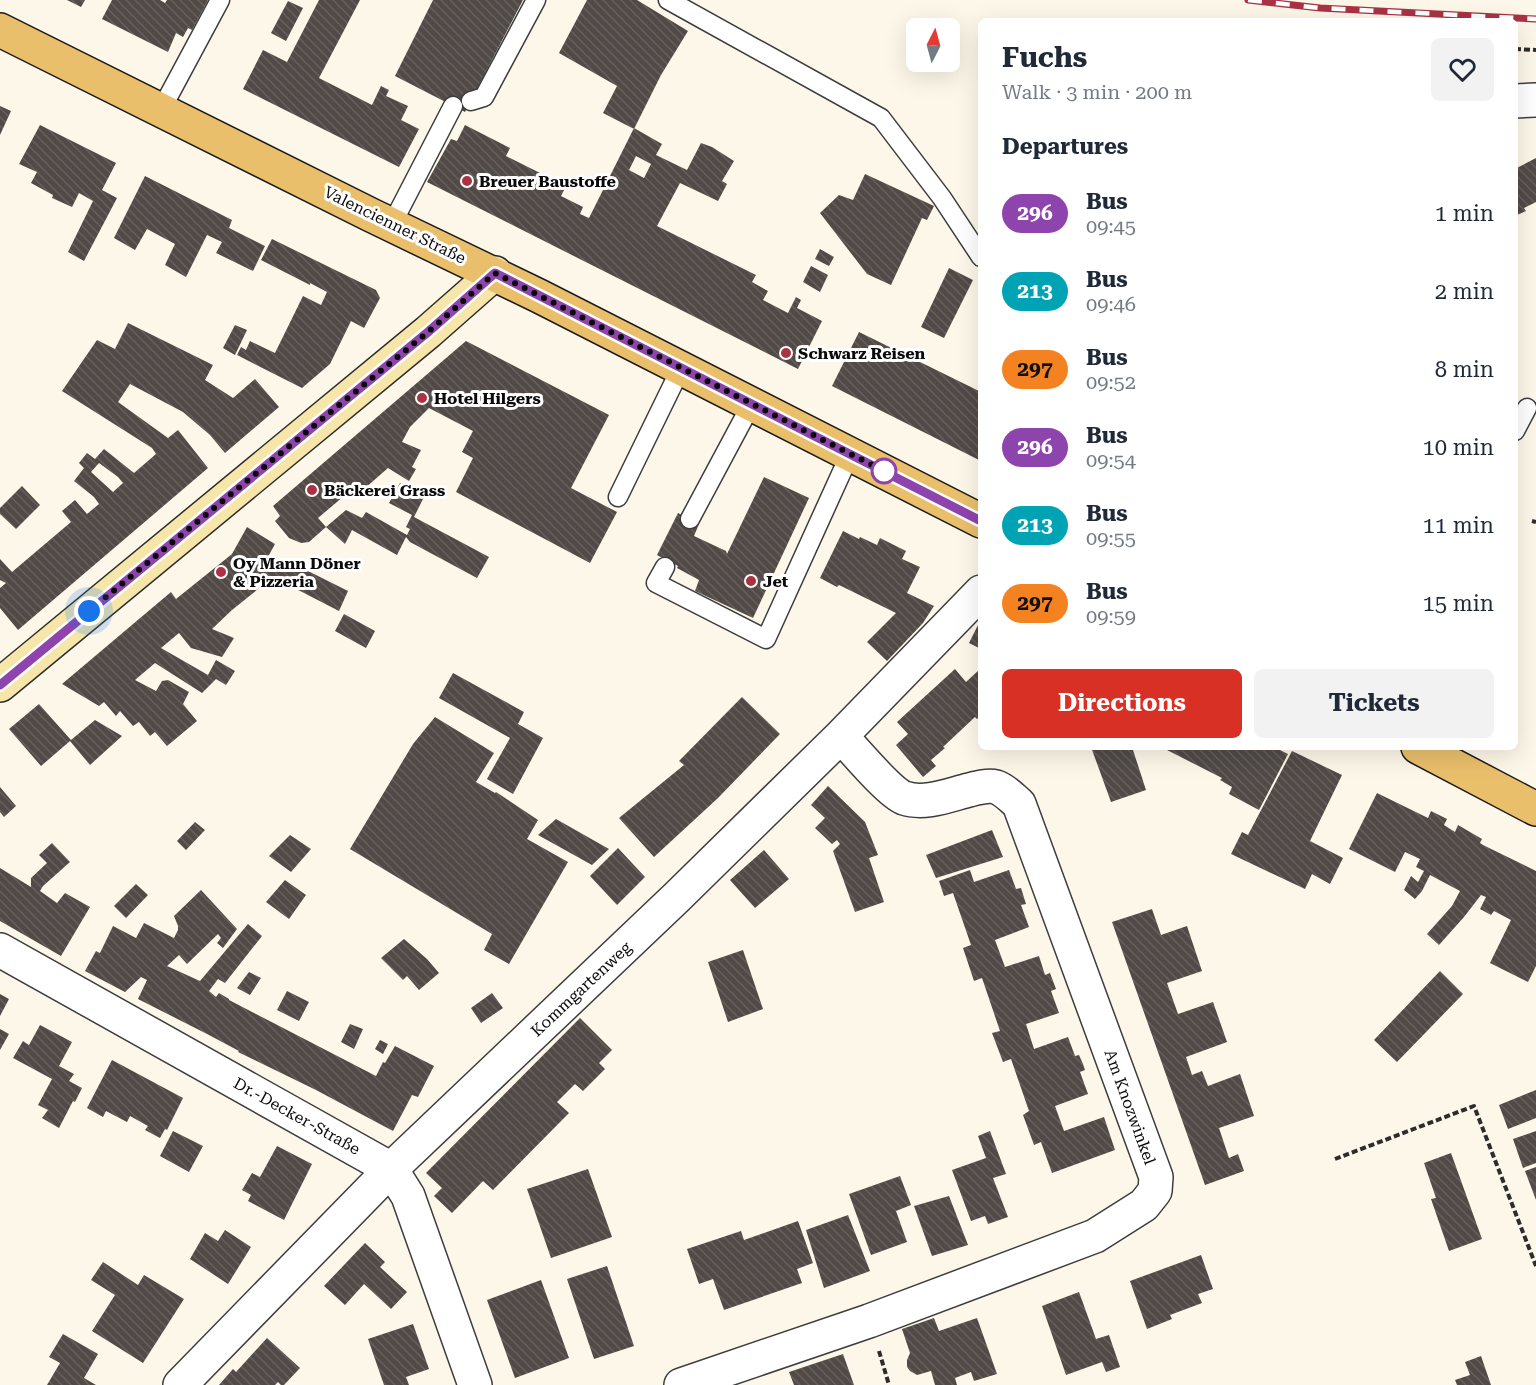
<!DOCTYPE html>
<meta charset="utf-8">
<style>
:root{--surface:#fff;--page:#f2f2f3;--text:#1f2937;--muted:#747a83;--accent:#d93025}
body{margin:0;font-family:"Roboto Serif",serif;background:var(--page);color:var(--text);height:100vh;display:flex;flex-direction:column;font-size:22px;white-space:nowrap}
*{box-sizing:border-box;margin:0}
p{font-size:20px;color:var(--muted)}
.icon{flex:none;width:33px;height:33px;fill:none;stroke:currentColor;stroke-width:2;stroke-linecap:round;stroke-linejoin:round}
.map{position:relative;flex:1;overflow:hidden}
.panel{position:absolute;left:978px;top:18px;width:540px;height:732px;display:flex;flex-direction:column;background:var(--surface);border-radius:9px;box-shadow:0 6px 24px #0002}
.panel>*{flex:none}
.badge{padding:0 12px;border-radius:20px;font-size:21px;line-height:39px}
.needle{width:39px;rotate:6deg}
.fabs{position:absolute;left:906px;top:18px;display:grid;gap:12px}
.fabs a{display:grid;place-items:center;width:54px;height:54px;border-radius:9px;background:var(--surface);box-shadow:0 6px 24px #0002;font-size:30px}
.you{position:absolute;width:30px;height:30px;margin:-15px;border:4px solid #fff;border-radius:50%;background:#1a73e8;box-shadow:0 0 0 9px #1a73e833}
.map>.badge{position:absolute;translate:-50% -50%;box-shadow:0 0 0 3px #fff}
h2{padding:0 24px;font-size:22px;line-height:54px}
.round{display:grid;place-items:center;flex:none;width:63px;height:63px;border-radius:9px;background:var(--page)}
.headline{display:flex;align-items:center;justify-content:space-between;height:102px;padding:0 24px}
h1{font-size:28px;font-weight:700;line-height:45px}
.button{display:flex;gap:12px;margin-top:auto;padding:12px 24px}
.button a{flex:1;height:69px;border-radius:9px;background:var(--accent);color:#fff;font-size:24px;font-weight:700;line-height:69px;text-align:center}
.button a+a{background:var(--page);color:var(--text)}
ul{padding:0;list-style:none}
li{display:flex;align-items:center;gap:18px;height:78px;padding:0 24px}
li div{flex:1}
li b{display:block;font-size:22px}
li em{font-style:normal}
li .badge{min-width:66px;font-weight:700;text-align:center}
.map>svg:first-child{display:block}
</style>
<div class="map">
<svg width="1536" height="1385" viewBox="0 0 1536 1385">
<defs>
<pattern id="building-back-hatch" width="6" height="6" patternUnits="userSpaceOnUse" patternTransform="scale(1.5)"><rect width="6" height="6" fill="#514a47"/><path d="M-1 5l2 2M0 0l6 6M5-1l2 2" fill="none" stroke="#65605d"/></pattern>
</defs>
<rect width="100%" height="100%" fill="#fdf7e9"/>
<path fill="url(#building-back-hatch)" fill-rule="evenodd" d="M67 0H85L81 7Z
M112 0H160L165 3 167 0H208L192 30 188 28 183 37 176 33 168 52 102 19Z
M319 0H360L319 78 372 105 381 86 389 90 386 96 408 106 401 120 419 129 399 167 243 89 263 50 287 62Z
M433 0H523L465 112 395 76Z
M587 0H637L688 31 661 75 634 129 603 113 617 86 559 53Z
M288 1 303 8 286 41 271 33Z
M0 106 11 111 0 135Z
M40 125 116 163 102 190 117 198 84 261 68 252 93 201 79 193 72 207 52 198 53 195 31 183 37 172 19 164Z
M465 125 510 148 506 156 566 186 561 196 583 207 580 214 589 218 634 128 662 144 656 155 687 170 701 143 712 147 734 161 722 181 727 184 718 201 680 183 657 226 756 275 752 282 768 291 763 300 788 313 796 297 801 300 797 308 822 321 798 369 427 182 451 139 457 141ZM636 156 651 164 644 178 629 170Z
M1536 158V202L1524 208 1526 211 1515 216V169Z
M865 174 934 206 927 220 922 218 891 285 867 274 820 213 839 195 853 200Z
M145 176 232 220 229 228 265 246 253 271 216 253 222 242 207 235 186 277 165 265 175 244 147 229 135 250 114 238Z
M272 239 376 290 380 298 364 328 351 321 330 364 302 388 237 355 241 347 246 350 250 341 275 353 303 296 321 305 327 292 310 283V285L261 260Z
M820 249 834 257 829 266 815 259Z
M811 266 828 275 820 292 803 282Z
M949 268 973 280 944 338 921 327Z
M128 323 213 365 205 380 233 398 255 379 279 407 225 453 210 435 183 412 130 384 118 402 168 438 178 430 208 468 18 630 0 608V588L6 583 0 580V559L12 572 71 522 62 511 75 500 87 514 99 504 94 497 74 481 84 468 79 463 87 453 95 459 104 449 134 473 156 454 152 448 62 391 97 340 115 349ZM99 463 118 477 123 483 113 492 91 472Z
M235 325 247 330 235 355 223 348Z
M859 332 981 392V461L832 386Z
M466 341 609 415 571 488 617 512 590 563 456 492 473 458 462 452 473 431 429 408 410 427 402 442 421 450 412 467 416 469 409 481 388 468 364 489 357 485 318 518 326 527 309 542 301 543 289 538 275 521 280 516 273 506Z
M764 477 809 498 753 618 695 591 699 580 677 568 678 566 657 555 678 513 699 524 694 536 726 551 727 554Z
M400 483 425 495 414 517 489 557 477 578 410 542 406 537 397 555 352 530 345 544 326 527 346 510 362 518 366 512 407 535 410 529 406 527 412 515 389 503Z
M22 486 40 505 16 529 0 514V508Z
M247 527 275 544 269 555 300 571 302 568 348 591 339 611 273 577 232 610 212 629 234 638 222 657 191 648 179 633 161 648 208 675 216 660 235 671 226 685 216 679 202 693 155 663 135 680 156 691 162 681 168 680 189 692 183 704 197 721 167 746 155 732 150 736 139 722 133 726 120 711 116 716 104 702 99 706 62 684 171 592 176 599 232 554Z
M843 531 859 539 860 537 877 545 880 538 906 551 902 559 920 567 907 593 934 606 923 623 887 661 867 642 896 613 839 585 837 587 820 578Z
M344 614 375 631 366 648 335 631Z
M981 619V649L969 643Z
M955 669 966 682 979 670 981 672V716L977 719 975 717 943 747 945 748 931 760 936 766 923 777 896 745 908 734 897 722Z
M453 673 524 712 518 724 543 738 513 794 487 779 510 738 439 698Z
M742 697 780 734 718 798 654 857 619 818 684 765 679 761Z
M39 704 71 740 95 720 122 736 90 765 70 741 41 766 9 729Z
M435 717 494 753 476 782 495 793 496 792 538 820 527 839 568 862 509 964 484 950 492 934 350 849 413 744Z
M1091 747H1132L1146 790 1111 802Z
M1168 747H1274L1288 754 1259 810 1229 794 1232 787 1220 780 1222 778 1167 750Z
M1292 751 1342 775 1310 841 1343 858 1330 884 1312 874 1305 889 1231 854 1242 832 1248 835Z
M828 786 865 822 878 855 869 858 884 902 855 912 833 851 840 844 837 840 832 844 815 828 825 818 811 805Z
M0 787 16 806 4 817 0 812Z
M1377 793 1428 818 1431 811 1447 819 1444 825 1455 832 1458 825 1482 839 1480 843 1483 845 1536 871V966L1528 982 1490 963 1511 920 1494 911 1491 915 1480 909 1486 897 1481 895 1464 917 1439 945 1427 934 1452 906 1460 891 1430 875 1422 891 1415 899 1404 890 1411 876 1418 882 1424 871 1416 867 1420 859 1405 852 1395 872 1349 849Z
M556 819 609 849 592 865 538 835Z
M195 822 205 830 186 850 177 841Z
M992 830 1003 857 936 878 926 855Z
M290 835 311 849 291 872 269 856Z
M52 843 70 862 43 886 40 891 57 903 65 893 90 907 61 956 0 921V868L31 887V878L47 863 39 855Z
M618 848 645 877 617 905 590 876Z
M764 850 789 879 755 908 730 880Z
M970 870 974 882 1009 870 1016 889 1021 888 1026 904 1021 905 1029 927 995 940 1005 967 1039 956 1045 975 1050 973 1056 989 1051 991 1059 1013 1026 1024 1034 1049 1068 1037 1075 1056 1079 1055 1083 1064 1085 1070 1080 1072 1088 1094 1055 1106 1064 1131 1104 1117 1115 1150 1052 1173 1041 1142 1034 1145 1023 1115 1029 1111 1011 1059 1003 1062 992 1033 1000 1031 982 978 974 981 963 948 971 945 953 893 944 896 939 881Z
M285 880 306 895 289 919 266 902Z
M136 884 148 895 126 918 114 906Z
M201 890 237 929 223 948 217 943 221 938 218 934 187 964 179 955 167 966 200 981 248 924 262 936 225 983 218 979 209 991 216 997 219 993 229 999V1000L376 1076 383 1062 385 1063 395 1046 434 1066 418 1097 412 1095 393 1131 316 1090 238 1052 239 1051 209 1035 138 999 147 980 141 977 125 992 85 971 96 951 100 953 113 926 136 938 144 923 174 938 178 930V926L174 916Z
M1152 909 1161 935 1187 926 1202 971 1167 983 1178 1014 1213 1002 1227 1042 1186 1057 1192 1075 1202 1071 1208 1086 1240 1074 1254 1116 1219 1128 1229 1158 1238 1154 1244 1171 1205 1185 1112 922Z
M404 939 427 959 439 973 419 990 407 976 403 980 381 958Z
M743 950 763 1009 728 1022 708 962Z
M1440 971 1463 994 1397 1062 1374 1040Z
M249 972 261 978 250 995 237 988Z
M287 991 309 1002 299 1021 277 1010Z
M492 993 503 1008 481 1023 471 1008Z
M0 994 9 999 0 1016Z
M580 1018 612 1050 599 1063 605 1069 583 1091 575 1084 557 1102 569 1113 493 1190 483 1181 452 1213 434 1196 442 1188 426 1173Z
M350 1024 363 1029 354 1049 341 1042Z
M40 1025 72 1042 59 1066 74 1074 69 1081 82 1088 75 1102 73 1101 59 1128 42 1118 48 1110 38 1105 52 1079 13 1058 23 1041 29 1045Z
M0 1029 9 1034 0 1050Z
M380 1040 388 1044 383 1054 375 1049Z
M112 1060 183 1098 167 1130 165 1129 160 1138 145 1130 148 1126 130 1116 127 1122 106 1111 103 1117 87 1108Z
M1536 1090V1118L1508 1129 1499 1105Z
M173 1131 203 1146 189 1172 160 1156Z
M990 1131 1006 1174 993 1178 1008 1217 988 1224 985 1216 971 1221 952 1170 986 1158 978 1136Z
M1536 1131V1163L1523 1168 1513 1139Z
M277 1146 312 1164 284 1220 248 1201 251 1195 242 1190 252 1173 260 1177Z
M1451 1153 1482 1239 1449 1251 1431 1199 1436 1198 1424 1163Z
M1536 1167V1200L1525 1171Z
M588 1169 612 1237 551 1258 527 1189Z
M900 1176 911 1205 896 1211 907 1242 871 1255 849 1194Z
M949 1196 968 1245 932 1256 914 1206Z
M848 1215 870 1271 824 1288 806 1230Z
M798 1221 813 1263 797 1269 802 1283 724 1310 713 1279 699 1284 687 1249 741 1231 744 1240Z
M225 1230 251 1247 228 1284 190 1259 205 1233 218 1241Z
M365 1243 385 1262 380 1267 407 1292 391 1309 364 1284 345 1305 324 1286Z
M1201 1255 1213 1289 1198 1294 1202 1303 1170 1315 1172 1319 1147 1329 1130 1281Z
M103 1262 138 1285 144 1275 184 1299 143 1363 92 1331 115 1295 91 1280Z
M607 1266 634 1346 594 1359 567 1279Z
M541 1280 569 1358 515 1378 487 1300Z
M1079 1292 1096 1339 1109 1335 1120 1367 1106 1372 1102 1362 1066 1375 1042 1306Z
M934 1318 939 1331 977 1318 997 1374 974 1381 971 1372 955 1378 957 1385H935L931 1371 917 1375 910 1371 907 1367V1360L910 1353 902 1329Z
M413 1324 429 1369 406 1377 409 1385H384L368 1339Z
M63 1334 98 1354 84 1378 96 1385H47L60 1363 49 1357Z
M267 1338 300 1368 284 1385H281L278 1382 275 1385H219L233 1369 236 1372Z
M843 1354 854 1385H794L789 1372Z
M1481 1356 1491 1385H1457L1455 1380 1470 1375 1465 1362Z"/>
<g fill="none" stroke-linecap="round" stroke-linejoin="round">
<g stroke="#3d3d3d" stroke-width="21">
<path id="lane" d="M668 0 881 118 942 198 981 257
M471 101 484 97 536 0
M161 110 220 0
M392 224 453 106
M1515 431 1527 408
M618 497 681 368
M690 519 752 403
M665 567 656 583 766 639 850 454"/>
</g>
<g stroke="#3d3d3d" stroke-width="36">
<path id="street" d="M1515 101 1536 100
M0 950 391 1169 408 1196 475 1385
M180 1385 391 1169 677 897 841 736 981 592
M681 1385 869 1321 1095 1236 1144 1205 1155 1191 1156 1177 1019 804C1012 798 1005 790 996 787 988 785 977 788 969 790 949 795 925 805 904 798 889 792 854 750 841 736"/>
</g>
<g stroke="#2c2c2c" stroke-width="36">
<path id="secondary" d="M0 685 428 332 495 273"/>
</g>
<g stroke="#1b1b1b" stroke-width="36">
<path id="primary" d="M0 30 371 215 539 296 981 521
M1418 747 1536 809"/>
</g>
<path stroke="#2c2c2c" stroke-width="4" stroke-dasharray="6 3" stroke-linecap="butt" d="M1515 49 1536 50
M1532 521 1536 522
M1335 1159 1474 1106 1536 1266
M879 1351 889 1385"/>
<use href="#lane" stroke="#fff" stroke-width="18"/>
<use href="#street" stroke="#fff" stroke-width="33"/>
<use href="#secondary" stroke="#f6e6aa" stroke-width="33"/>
<use href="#primary" stroke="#eabf6c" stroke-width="33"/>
<g stroke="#aa3243" stroke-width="7">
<path id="rail" d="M1248 0 1320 8 1536 19"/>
</g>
<use href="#rail" stroke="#fff" stroke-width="4.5" stroke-dasharray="14" stroke-linecap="butt"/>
</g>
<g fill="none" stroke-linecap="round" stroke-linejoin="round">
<g stroke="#fff" stroke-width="14">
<path id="line" d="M0 685 428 332 495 273 981 521"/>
</g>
<use href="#line" stroke="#8e44ad" stroke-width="9"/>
<path stroke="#0a0a0a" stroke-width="6" stroke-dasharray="0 10.8" d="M89 611 428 332 495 273 884 471"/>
</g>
<g fill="#aa3243" stroke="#fff" stroke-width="2">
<circle cx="467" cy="181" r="6"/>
<circle cx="786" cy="353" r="6"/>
<circle cx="422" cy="398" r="6"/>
<circle cx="312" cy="490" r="6"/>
<circle cx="221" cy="572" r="6"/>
<circle cx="751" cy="581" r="6"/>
</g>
<circle fill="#fff" stroke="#8e44ad" stroke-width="3" cx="884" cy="471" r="12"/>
<g text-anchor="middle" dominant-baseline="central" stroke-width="6" stroke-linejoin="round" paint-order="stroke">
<g font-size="16" font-weight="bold" fill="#0a0a0a" stroke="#fff" text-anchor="start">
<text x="479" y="181">Breuer Baustoffe</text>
<text x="798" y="353">Schwarz Reisen</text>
<text x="434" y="398">Hotel Hilgers</text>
<text x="324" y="490">Bäckerei Grass</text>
<text x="233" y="563">Oy Mann Döner<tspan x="233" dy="18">&amp; Pizzeria</tspan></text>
<text x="763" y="581">Jet</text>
</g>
<g font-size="16" fill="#0a0a0a" stroke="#fff">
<text transform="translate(395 225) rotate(26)">Valencienner Straße</text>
<text transform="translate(581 989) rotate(-43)">Kommgartenweg</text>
<text transform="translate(1130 1107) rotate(70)">Am Knozwinkel</text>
<text transform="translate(297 1116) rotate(29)">Dr.-Decker-Straße</text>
</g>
</g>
</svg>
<div class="fabs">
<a><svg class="needle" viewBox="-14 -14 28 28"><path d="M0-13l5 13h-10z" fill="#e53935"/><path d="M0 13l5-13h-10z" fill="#747a83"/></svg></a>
</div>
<div class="you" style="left:89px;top:611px"></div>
<section class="panel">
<div class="headline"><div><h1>Fuchs</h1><p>Walk · 3 min · 200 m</p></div><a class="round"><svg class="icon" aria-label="heart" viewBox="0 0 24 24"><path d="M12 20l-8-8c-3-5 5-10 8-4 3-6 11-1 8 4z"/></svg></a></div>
<h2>Departures</h2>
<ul>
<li><span class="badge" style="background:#8e44ad;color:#fff">296</span><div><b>Bus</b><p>09:45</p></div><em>1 min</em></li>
<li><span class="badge" style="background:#00a3b4;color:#fff">213</span><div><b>Bus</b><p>09:46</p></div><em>2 min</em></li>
<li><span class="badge" style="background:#f58220;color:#111">297</span><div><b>Bus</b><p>09:52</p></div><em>8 min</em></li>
<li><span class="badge" style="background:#8e44ad;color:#fff">296</span><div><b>Bus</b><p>09:54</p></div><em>10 min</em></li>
<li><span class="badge" style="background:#00a3b4;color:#fff">213</span><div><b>Bus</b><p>09:55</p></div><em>11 min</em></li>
<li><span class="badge" style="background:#f58220;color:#111">297</span><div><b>Bus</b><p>09:59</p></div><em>15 min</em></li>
</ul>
<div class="button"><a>Directions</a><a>Tickets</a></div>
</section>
</div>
